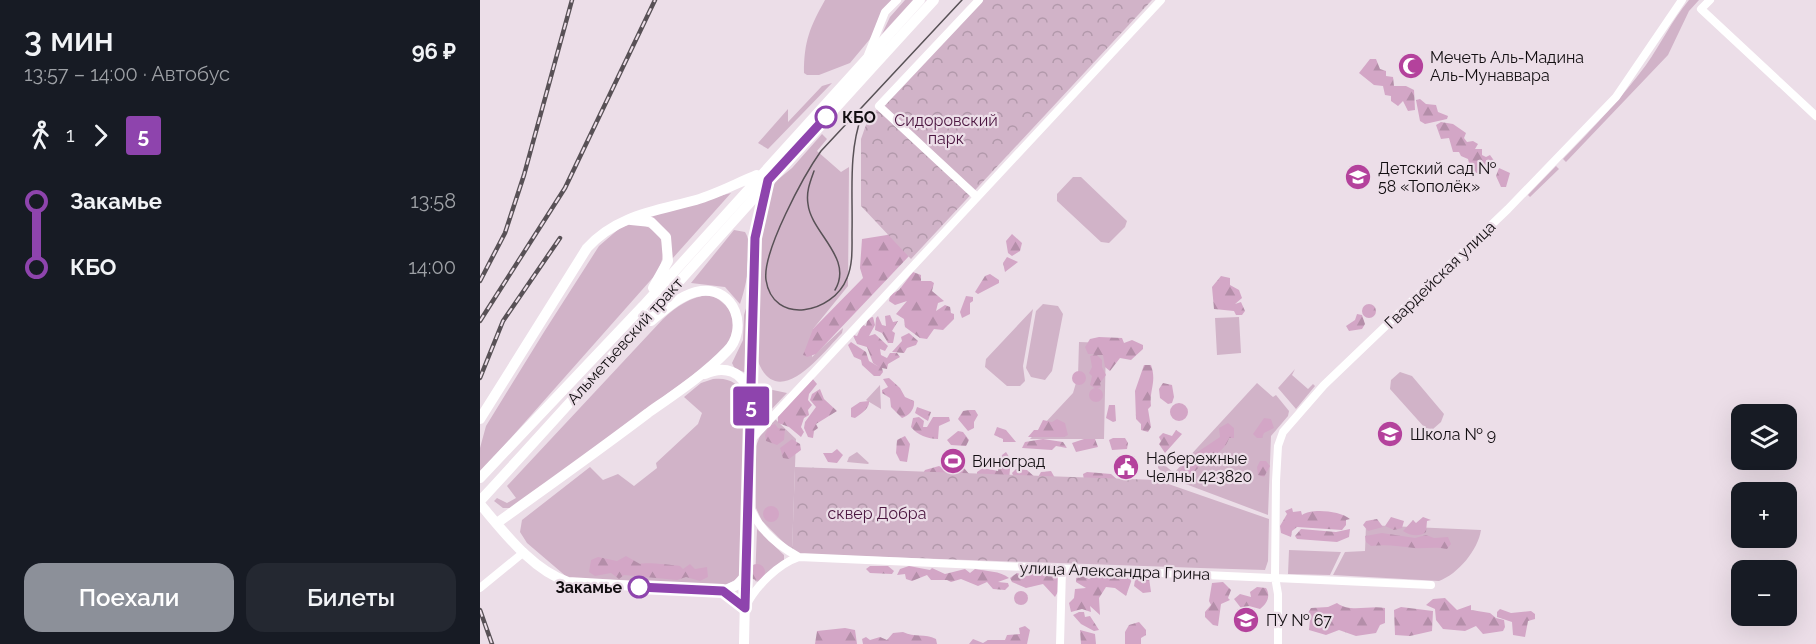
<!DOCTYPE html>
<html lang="ru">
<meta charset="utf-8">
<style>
:root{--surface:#171b24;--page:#242831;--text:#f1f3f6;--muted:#9ea1a6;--accent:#8c9099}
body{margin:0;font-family:Raleway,sans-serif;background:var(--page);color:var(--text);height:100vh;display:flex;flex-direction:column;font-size:22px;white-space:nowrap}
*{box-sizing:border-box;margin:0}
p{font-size:20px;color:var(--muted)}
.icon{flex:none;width:33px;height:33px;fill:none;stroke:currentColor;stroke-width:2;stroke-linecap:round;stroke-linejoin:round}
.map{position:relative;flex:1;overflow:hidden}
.side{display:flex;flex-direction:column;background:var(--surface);width:480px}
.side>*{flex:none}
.badge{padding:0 12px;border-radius:4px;font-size:21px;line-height:39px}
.tools{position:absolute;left:1251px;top:404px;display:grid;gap:12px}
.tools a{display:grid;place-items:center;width:66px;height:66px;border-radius:12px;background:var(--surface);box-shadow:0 6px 24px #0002;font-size:30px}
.map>.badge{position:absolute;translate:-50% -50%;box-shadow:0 0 0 3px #fff}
.legs{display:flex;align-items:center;gap:9px;height:66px;padding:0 24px;font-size:20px}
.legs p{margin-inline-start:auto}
.head{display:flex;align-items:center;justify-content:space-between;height:102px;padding:0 24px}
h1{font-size:33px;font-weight:600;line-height:45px}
.action{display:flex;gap:12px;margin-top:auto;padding:12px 24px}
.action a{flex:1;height:69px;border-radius:18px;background:var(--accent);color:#fff;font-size:24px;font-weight:600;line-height:69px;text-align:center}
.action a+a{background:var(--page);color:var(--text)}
ul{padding:0 24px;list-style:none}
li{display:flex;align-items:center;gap:21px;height:66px;font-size:22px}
li i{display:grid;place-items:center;width:9px;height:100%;margin:0 8px;background:currentColor}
li i::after{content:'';width:15px;height:15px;margin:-8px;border:4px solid;border-radius:50%;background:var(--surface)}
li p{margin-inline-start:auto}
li:first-child i{background:linear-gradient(#0000 50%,currentColor 0)}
li:last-child i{background:linear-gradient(currentColor 50%,#0000 0)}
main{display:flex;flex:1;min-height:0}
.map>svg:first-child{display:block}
</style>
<main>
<section class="side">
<div class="head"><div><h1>3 мин</h1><p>13:57 – 14:00 · Автобус</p></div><b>96 ₽</b></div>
<div class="legs"><svg class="icon" aria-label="walk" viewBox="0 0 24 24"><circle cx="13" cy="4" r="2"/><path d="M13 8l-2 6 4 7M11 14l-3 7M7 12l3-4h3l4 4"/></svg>1<svg class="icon" aria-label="forward" viewBox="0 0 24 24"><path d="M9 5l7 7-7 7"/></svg><b class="badge" style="background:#8e44ad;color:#fff">5</b></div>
<ul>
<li><i style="color:#8e44ad"></i><b>Закамье</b><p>13:58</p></li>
<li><i style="color:#8e44ad"></i><b>КБО</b><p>14:00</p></li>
</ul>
<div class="action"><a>Поехали</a><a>Билеты</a></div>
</section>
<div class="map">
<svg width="1336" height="644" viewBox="0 0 1336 644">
<defs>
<pattern id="forest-firs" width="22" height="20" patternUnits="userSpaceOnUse" patternTransform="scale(1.5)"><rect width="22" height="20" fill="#d3a6c6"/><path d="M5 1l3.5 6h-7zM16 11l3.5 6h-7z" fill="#b48ea9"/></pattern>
<pattern id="park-crowns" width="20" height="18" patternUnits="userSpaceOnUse" patternTransform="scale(1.5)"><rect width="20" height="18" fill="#d1b3c8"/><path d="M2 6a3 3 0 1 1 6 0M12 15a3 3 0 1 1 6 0" fill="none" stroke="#b299ab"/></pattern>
</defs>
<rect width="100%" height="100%" fill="#ecdee8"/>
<path fill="#d1b3c8" d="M345 0H412L390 39 370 63 339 75H327L324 73C324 41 330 27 345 0Z
M425 0H433L402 34 410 17Z
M1209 0H1219L1209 11 1188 55 1086 162 1083 159C1112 129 1141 99 1166 65 1181 44 1192 20 1209 0Z
M352 83 288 149 278 143 308 109V122L342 86Z
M342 134 347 139 337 151 361 172 369 167 368 286 333 329 332 357 363 328 362 333C341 355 295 416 276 356V276L278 250 288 200 295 182 312 168Z
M1076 166 1079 169 1050 197 1048 195Z
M593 177H601L647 221 645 227 629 243 621 242 577 201V194Z
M251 193 192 259C187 233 189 225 161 216Z
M156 223C185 230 189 248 177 273L0 473V448L6 426 64 332 119 246 141 227Z
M254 230 265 232C275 247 266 287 260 304L245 287 211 283Z
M229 295C246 300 260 319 252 338 250 343 244 349 241 354L33 508H23L14 501 17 498 27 503 36 498 27 486 183 319C197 306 210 297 229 295Z
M563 304 578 306 583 314 572 371 565 380 551 377 546 368 556 311Z
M267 305V373L255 369 252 363 263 340 264 315Z
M553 309 543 366 545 381 540 386H527L505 367 506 359Z
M759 317 761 353 737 355 735 318Z
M599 342 626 343 624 439H550L593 393 598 376Z
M815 369 812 375 828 389 833 384 835 386 816 409 798 388Z
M920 372 932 376 964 414 961 422 953 429 945 428 910 389 911 380Z
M233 379C249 377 258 383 266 397L262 576 246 585 88 578 47 543 40 532 42 520 110 467 123 480 138 474 154 486 177 468 176 463 218 424 222 413 204 397 221 383Z
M777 383 793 397 796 395 809 411 808 416 791 436 788 515 687 477 678 468 679 458 683 454 687 457 682 463 694 473Z
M400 385 401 409 386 400Z
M288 389 307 393 286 415H281L276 410 277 391Z
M294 418 316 439 312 551 282 521 276 508V446L282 431Z
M377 452 389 463 388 464 367 462 369 457Z
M720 495 789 519 788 561 785 570 720 568Z
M886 525 1001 530C998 550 978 574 959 581L853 575 865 552 885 551Z
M277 529 304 555V560L279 582 275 581Z
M809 550 861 552 850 575 808 574Z"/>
<path fill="url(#forest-firs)" d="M890 59H896L900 69 906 71V76L913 77 914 86H926L934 90 935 110 928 111 923 101 918 106 911 101V96L905 95 903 86 894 85 879 73Z
M940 99 946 104 956 105 958 112 968 116 967 119 945 124 940 121 936 100Z
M961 122 973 124 986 133 984 138 987 142 993 141 998 144 995 149H1002V155L1006 157 1010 155 1015 162 1010 163 1013 166 1011 170H1004L1000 174 991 171 988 159 981 156 979 152H973L969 138 961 139 956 125Z
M1019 168 1030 173 1026 187H1021L1016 176Z
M487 195 336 354 327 357 323 355 333 329 383 278 380 268 382 239 407 235Z
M532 234 542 243 540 251 532 256 528 253 526 241Z
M527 257 538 262 525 272 523 263Z
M433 272 441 275V281H451L454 283 452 291 464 301 458 303 456 311 465 305 470 307 471 313 474 314V319L463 330 454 329 447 339 440 338 425 327 424 319 416 314 427 301 415 305 409 301 410 295 419 290Z
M510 274 519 280V283L498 294 495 292 505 276Z
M741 276 750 278V285L759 290 762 298 755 304 761 302 765 311 762 315H756L754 311 734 309 732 287Z
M486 296 493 297V301L490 303V314L482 318 480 312Z
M882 311a7 7 0 1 1 14 0a7 7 0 1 1-14 0Z
M877 314 882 315 885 324 882 329 869 331 866 326 875 320Z
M410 315 413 322 418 321 412 331 415 333 413 343H408L402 333 395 330 396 318 398 316 402 325 406 326 405 316Z
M393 317 395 325 389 336 395 334 408 346 405 351 400 349 401 355 407 358 410 353H417L420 357 408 364 407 369 402 368 403 372 400 376H394L382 365 381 360 374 357 368 345 371 342 386 352 389 361 399 367 393 363 387 347 377 344 373 335 377 336 382 325 386 326 388 318Z
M429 333 438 341 436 345 427 348 424 353 412 352 422 341 421 337Z
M619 337 642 338 644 343 652 340 663 345V349L651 360 640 358 630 371 625 367 623 355 608 354 605 347 610 339Z
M616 354 622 360V367L626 375 620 383 621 387 616 389 610 385 612 376 609 373 612 367 610 356Z
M664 365H671C677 382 669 390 671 406L668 409 671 427 668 432 661 430V424L656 419 655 391Z
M592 378a7 7 0 1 1 14 0a7 7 0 1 1-14 0Z
M332 378 337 384 329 394 328 400 332 405 328 410 329 415 324 418 321 427 324 432 321 437 309 427 298 423V415Z
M409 378 420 388 425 397 434 401C435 409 429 416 422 418L411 407 410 398 402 393V390L408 387 403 379Z
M683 383 692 385 694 397 692 403 688 404 680 398 679 389Z
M609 395a7 7 0 1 1 14 0a7 7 0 1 1-14 0Z
M340 389 344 399 357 411 336 424 338 428 334 431 333 438 328 437 324 428 325 422 336 407 330 400 332 394Z
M389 401C390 408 381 414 375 418L371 417V408L380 402Z
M690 412a9 9 0 1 1 18 0a9 9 0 1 1-18 0Z
M629 405H635L636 421 633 422 626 418Z
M437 407 451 412 448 421 435 413Z
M489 410H495L498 415 494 422V428L488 431 478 419 483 411Z
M439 417 444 421 443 427H447L453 417H469L470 421 459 426 458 439C448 439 437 435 431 427L433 418Z
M784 418 791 419 794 428 784 433 782 438H777L773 434Z
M577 419 585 423 588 435 584 437H548L554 430H558L563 420 572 422Z
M748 423 754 428V438H749C744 456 719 460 713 476L703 477 698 475 702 467 711 462 713 455 740 437 739 428Z
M295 424 298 428 305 429 304 440 297 445 286 441 285 435 289 426Z
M517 427 526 430 536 442H523V439L514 435Z
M696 430 702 434 685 453 679 444 681 441 679 437 683 433 692 436Z
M478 431 483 432 489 440 486 446 471 445 467 440Z
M425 436 430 444 427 462 420 461 416 453 417 440Z
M633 438H645L648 443 647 449 632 450 629 440Z
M312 439 320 444 321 450 309 459 303 458 300 448Z
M563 439 583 442 587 448 576 446 572 450 542 448 545 442Z
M604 439H615L618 447 596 452 592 443Z
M357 449 363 455 357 463 348 462 343 453H352Z
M526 452 531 460 529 479 497 477V472L503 468 518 471 522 455Z
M780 461H786L790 466 784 477 778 475 777 467Z
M459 466 465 469 484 468 490 475H442L445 470Z
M536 469 547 470 557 479 561 472 571 471 575 478 536 481 532 473Z
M607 472 631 474 639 481 604 480 603 474Z
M283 514a8 8 0 1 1 16 0a8 8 0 1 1-16 0Z
M812 508 813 512 821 511 822 515C832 508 860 511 870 519L866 520V525L862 530 817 527 812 531 811 537 801 533 800 526 807 514 805 511Z
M911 517 924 521 922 528 914 530 905 526Z
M943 517 951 520 947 521 946 532C940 537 930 536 923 531L933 520 936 523Z
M897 519 903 527 888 531 883 525 886 521Z
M821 529 856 532 870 529 869 537 857 542 817 539 815 536Z
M902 533 935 538 946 535 954 538 968 537 971 544 967 549C955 546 945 549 934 548 919 546 905 544 891 546L886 542 885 536Z
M146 556 160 564C166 562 192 565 200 566L203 569 210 564 215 569 227 567 228 577 220 581 206 577 197 580 144 575 139 579 131 573 115 576 109 572 111 560 118 557 137 561Z
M269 572a8 8 0 1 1 16 0a8 8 0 1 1-16 0Z
M390 566H408L414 571 412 574 390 573 386 569Z
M429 566 450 570 452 568 465 574 485 569 490 573 495 569C505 571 521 571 529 578L518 582 528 583 529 586 525 590 513 589 507 582 498 586 481 579 471 582 467 580H451L447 575 432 581 426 579 425 574 417 575 420 569Z
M560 572 571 573 579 579 580 588 575 597 563 584 546 588 532 582 530 578 537 573 546 576Z
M617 575 626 578 629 575 652 579 646 596 635 588 626 587 619 598 620 615 610 606 611 612 602 609 591 612 589 603 594 598 595 589 606 588 596 582V578L602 576 609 579Z
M662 575 669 578 671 592 663 593 654 586 655 580Z
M743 582 751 590 748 598 750 600 741 604 738 626 733 625 725 617V612L731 605 729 601 732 583Z
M777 587 786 588C791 596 787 604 780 609L769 606 761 608 754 599 760 594 771 597 770 592Z
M534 598a7 7 0 1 1 14 0a7 7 0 1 1-14 0Z
M965 598 977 610 991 605V610L1010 613 1016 618 1024 620 1025 627 1023 631 1003 634 996 626 985 631 963 629 956 620 955 609 946 605 953 599Z
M857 603C870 613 889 605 905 608V623L900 625 896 633 876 636 859 630 846 635 829 630 830 619 828 613 831 608 848 607Z
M921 607 953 611 952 631 930 636 915 635 914 610Z
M1020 609 1031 613 1051 611 1055 614V619L1048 621 1045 637 1033 635 1032 622 1017 617V612Z
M599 612H604L605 617 610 616 619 630 614 631 601 624 593 615Z
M659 622 666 630V635L661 638V644H645V632L649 625Z
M545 626 550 630 547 644H489L493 639 503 643 508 640H525L527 635 540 634 539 628Z
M365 628 375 630 377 644H335L337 631Z
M600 630 615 634 616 644H601Z
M423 632C435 638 445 633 456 639L457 644H383L382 639 386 637 390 640 400 637 407 640 413 633Z"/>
<path fill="url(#park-crowns)" d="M501 0H672L431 259 381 206V139L388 119Z
M315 467 677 480 720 495V568L317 554 312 551Z"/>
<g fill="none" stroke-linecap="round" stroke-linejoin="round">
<path stroke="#fff" stroke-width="8" d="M1230 0 1221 9 1336 116
M388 55 405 12 417 0
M497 197 399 106 499 0
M270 441 681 0
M268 501C276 527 296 545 319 557L951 585
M0 588 44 552
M266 606C276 586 298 564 319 557
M580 644 582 569
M798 644V594L795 577 796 481 798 446 803 432 844 385 1028 209 1136 97 1202 0"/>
<path stroke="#fff" stroke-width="10" d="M151 220 171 222 186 237 188 261 173 288
M225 374C244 365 264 371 268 393
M0 419 107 248C137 215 176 211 216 200 237 194 257 183 277 175
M0 478 163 306 440 0
M0 501C153 335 301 166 454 0
M0 504C24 532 52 570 88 582L243 591 257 585 266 575
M17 523C67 487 118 451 168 413 195 394 224 375 247 351 269 329 255 287 221 291 201 294 186 309 171 321
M264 644 272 271 275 238 287 184"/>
<path stroke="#585156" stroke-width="1.5" d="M382 115C368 152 373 194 372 233 372 248 373 264 367 278 353 314 293 326 286 280 282 252 324 175 341 151L482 0
M334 171C330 182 326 192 328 204 331 233 374 258 355 290"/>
<g stroke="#585156" stroke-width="4.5">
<path id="rail" d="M0 281 25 233 44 175 92 0
M0 321 85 188 175 0
M0 378 23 321 80 238
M0 610 12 644"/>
</g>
<use href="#rail" stroke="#ecdee8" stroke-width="2" stroke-dasharray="7" stroke-linecap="butt"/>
</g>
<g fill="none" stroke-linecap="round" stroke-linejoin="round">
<g stroke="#fff" stroke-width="14">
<path id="line-1" d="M159 587 243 591 265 608 275 238 288 180 346 117"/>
</g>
<use href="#line-1" stroke="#8e44ad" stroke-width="9"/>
</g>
<defs>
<g id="mosque-disc" transform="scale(1.35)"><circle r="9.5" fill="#b4429c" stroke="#ecdee8"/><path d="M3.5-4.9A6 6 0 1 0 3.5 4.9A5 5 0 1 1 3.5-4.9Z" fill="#fff"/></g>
<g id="school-disc" transform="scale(1.35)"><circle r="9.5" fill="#b4429c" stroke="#ecdee8"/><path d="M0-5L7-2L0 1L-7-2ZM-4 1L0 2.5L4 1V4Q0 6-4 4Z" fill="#fff"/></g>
<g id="stadium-disc" transform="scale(1.35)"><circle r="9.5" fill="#b4429c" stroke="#ecdee8"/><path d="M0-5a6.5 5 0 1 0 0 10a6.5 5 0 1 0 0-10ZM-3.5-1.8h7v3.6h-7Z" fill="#fff"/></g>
<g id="civic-disc" transform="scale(1.35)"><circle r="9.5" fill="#b4429c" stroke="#ecdee8"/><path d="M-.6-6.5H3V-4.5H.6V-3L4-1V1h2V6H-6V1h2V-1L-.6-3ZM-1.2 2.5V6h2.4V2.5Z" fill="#fff"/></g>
<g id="university-disc" transform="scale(1.35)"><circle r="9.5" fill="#b4429c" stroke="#ecdee8"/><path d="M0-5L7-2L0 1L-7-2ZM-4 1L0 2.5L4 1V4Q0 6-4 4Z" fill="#fff"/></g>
</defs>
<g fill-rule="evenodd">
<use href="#mosque-disc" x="931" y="66"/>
<use href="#school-disc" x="878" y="177"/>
<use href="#school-disc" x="910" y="434"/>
<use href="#stadium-disc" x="473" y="461"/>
<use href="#civic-disc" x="646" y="467"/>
<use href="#university-disc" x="766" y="620"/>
</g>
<g fill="#fff" stroke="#8e44ad" stroke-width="3">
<circle cx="346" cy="117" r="10"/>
<circle cx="159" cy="587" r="10"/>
</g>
<g text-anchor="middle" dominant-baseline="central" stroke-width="4.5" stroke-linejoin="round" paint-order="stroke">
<g font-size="16" fill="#120e11" stroke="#ecdee8" text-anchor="start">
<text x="950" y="57">Мечеть Аль-Мадина<tspan x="950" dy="18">Аль-Мунаввара</tspan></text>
<text x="898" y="168">Детский сад №<tspan x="898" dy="18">58 «Тополёк»</tspan></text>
<text x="930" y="434">Школа № 9</text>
<text x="666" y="458">Набережные<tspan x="666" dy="18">Челны 423820</tspan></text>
<text x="492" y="461">Виноград</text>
<text x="786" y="620">ПУ № 67</text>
</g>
<g font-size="16" font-weight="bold" fill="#120e11" stroke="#ecdee8" text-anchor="start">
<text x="362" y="117">КБО</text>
<text x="142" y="587" text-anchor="end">Закамье</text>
</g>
<g font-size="16" fill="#4b1640" stroke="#ecdee8">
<text x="466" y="120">Сидоровский<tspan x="466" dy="18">парк</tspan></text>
<text x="397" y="513">сквер Добра</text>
</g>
<g font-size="16" fill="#120e11" stroke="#ecdee8">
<text transform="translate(960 275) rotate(-44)">Гвардейская улица</text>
<text transform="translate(145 341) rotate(-48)">Альметьевский тракт</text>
<text transform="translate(635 571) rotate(2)">улица Александра Грина</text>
</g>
</g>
</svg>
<div class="tools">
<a><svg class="icon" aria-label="layers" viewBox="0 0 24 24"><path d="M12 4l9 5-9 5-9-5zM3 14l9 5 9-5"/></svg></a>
<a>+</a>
<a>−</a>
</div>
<b class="badge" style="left:271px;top:406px;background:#8e44ad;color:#fff">5</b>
</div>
</main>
